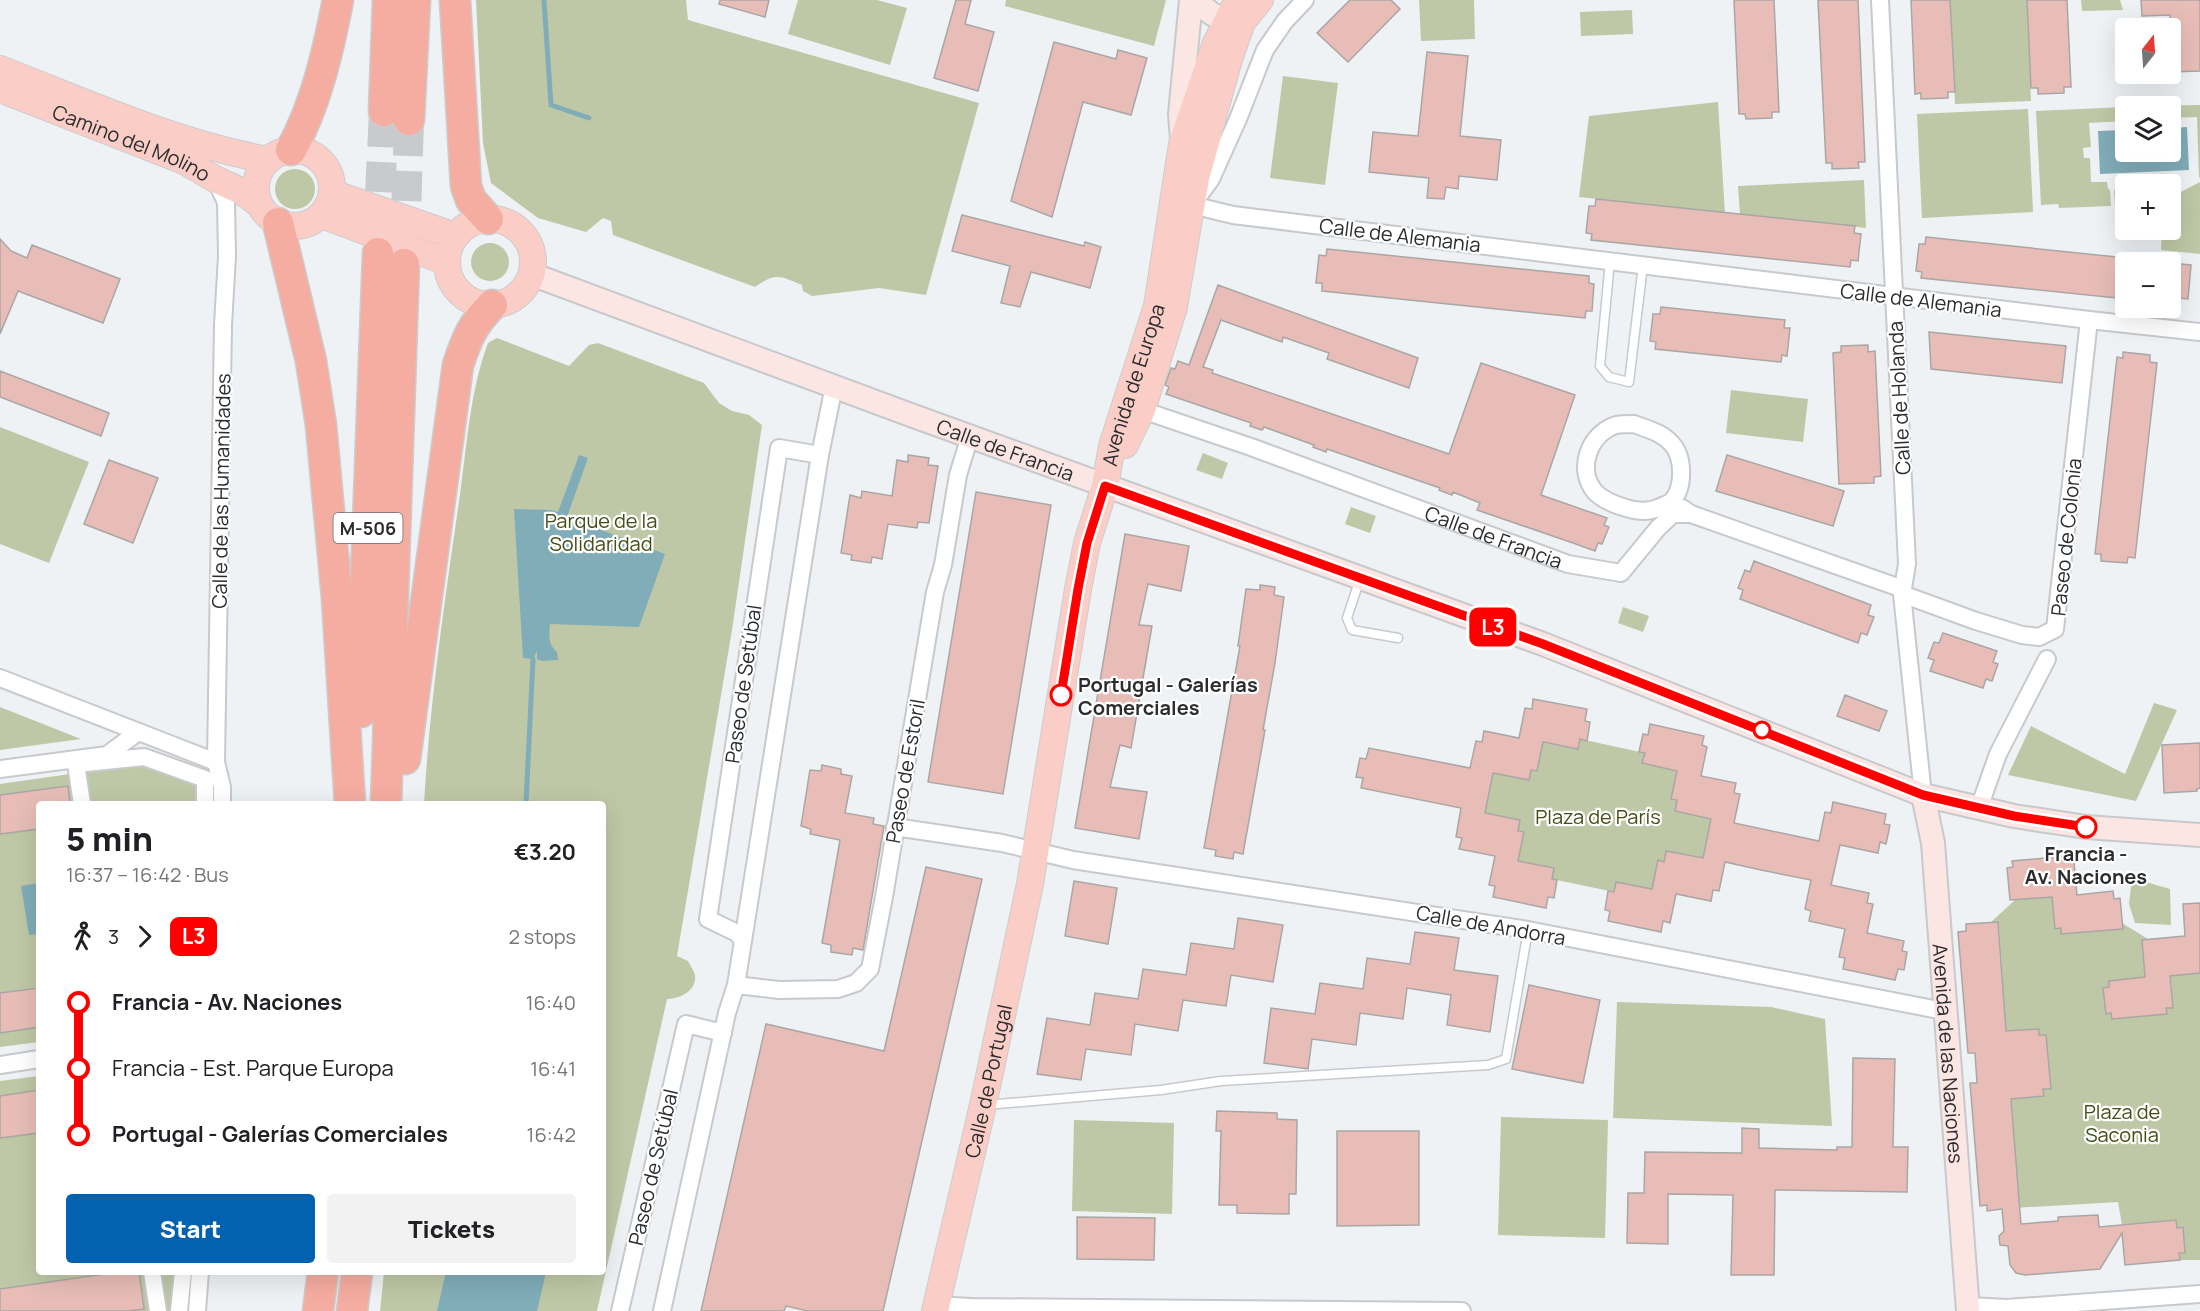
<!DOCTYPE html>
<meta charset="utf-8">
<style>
:root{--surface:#fff;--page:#f2f2f2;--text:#202124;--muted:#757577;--accent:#0362af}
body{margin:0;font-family:Manrope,sans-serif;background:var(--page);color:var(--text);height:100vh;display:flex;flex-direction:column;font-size:22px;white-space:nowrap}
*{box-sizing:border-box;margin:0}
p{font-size:20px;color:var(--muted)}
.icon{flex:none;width:33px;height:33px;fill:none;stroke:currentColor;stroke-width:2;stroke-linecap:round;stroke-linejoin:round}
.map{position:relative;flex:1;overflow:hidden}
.panel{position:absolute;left:36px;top:801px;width:570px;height:474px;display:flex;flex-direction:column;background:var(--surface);border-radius:6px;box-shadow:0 6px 24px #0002}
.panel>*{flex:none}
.badge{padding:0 12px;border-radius:9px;font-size:21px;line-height:39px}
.needle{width:39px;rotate:17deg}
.buttons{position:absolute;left:2115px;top:18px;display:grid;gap:12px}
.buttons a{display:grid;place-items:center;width:66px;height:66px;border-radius:6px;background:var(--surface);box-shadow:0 6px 24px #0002;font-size:30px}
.map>.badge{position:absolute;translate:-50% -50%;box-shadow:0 0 0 3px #fff}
.legs{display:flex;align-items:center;gap:9px;height:66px;padding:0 30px;font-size:20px}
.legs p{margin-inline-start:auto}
.overview{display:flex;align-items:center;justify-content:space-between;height:102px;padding:0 30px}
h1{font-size:33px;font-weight:800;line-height:45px}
.button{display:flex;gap:12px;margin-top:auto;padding:12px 30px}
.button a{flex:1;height:69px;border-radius:6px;background:var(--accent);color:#fff;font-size:24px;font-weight:800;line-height:69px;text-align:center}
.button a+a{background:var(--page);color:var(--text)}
ul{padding:0 30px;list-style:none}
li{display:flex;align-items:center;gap:21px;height:66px;font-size:22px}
li i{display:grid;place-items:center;width:9px;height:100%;margin:0 8px;background:currentColor}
li i::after{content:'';width:15px;height:15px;margin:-8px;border:4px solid;border-radius:50%;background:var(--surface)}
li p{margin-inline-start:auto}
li:first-child i{background:linear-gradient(#0000 50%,currentColor 0)}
li:last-child i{background:linear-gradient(currentColor 50%,#0000 0)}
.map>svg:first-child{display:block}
</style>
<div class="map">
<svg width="2200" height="1311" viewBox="0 0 2200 1311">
<rect width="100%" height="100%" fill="#eff2f5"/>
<path fill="#bec8a6" d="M476 0H686L688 20 979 103 926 295 879 288 812 296 803 291 802 285C780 276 776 272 755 287L613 235 611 221 603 218 586 232 538 218 491 183 483 143Z
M798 0H877L907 8 890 65 788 34Z
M1006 0H1166L1154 46 1005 6Z
M1419 0H1474L1475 39 1421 41Z
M1950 0H2027L2031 101 1955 104Z
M2081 0H2120L2123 10 2082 11Z
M1632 10 1633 34 1581 36 1580 12Z
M1283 76 1338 83 1325 185 1270 178Z
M1718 102 1725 213 1579 197 1589 116Z
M2200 105V177L2199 178 2197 117 2171 118 2170 106H2137Z
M2125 107V121L2089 123 2091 147 2083 148 2084 158H2090L2091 182H2107L2108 189 2110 190 2111 206 2059 208 2058 204 2041 205 2036 111Z
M2028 109 2033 212 1922 218 1917 114Z
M275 189a20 20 0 1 1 40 0a20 20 0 1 1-40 0Z
M2174 179V191L2171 193 2170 184H2126L2125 206 2115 207 2114 190H2118L2117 182Z
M1864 180 1866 228 1740 214 1738 186Z
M2200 182V254L2161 250 2162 230H2170L2171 197Z
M471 262a19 19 0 1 1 38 0a19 19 0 1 1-38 0Z
M497 338 569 366 589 345 598 343 704 383 719 403 732 411 749 415 762 425 732 630 677 956 688 961C690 965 694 971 695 975 697 991 680 999 667 999L597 1311H380L384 1272H603V804H424C430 700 445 598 460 495 467 445 470 391 488 343Z
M1731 390 1808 399 1803 442 1726 433Z
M0 427 89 462 49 563 0 544Z
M1203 453 1228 463 1222 479 1196 470Z
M1351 507 1376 516 1370 533 1345 524Z
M1623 607 1649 616 1643 632 1618 623Z
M2154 703 2177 710 2136 801 2008 775 2031 726 2125 774Z
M0 707 81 739 0 750Z
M1580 739 1645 753 1643 763 1683 772 1671 799 1677 800 1675 811 1717 820C1706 833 1704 843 1709 859L1666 851 1664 862 1658 861 1654 878 1658 890 1616 882 1614 892 1552 879 1554 868 1512 860 1520 850 1524 832 1518 831 1520 820 1479 812 1487 772 1529 780 1531 770 1537 771 1541 754 1538 742 1578 749Z
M143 762 201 784 202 804H86L81 768Z
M77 773 82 804H39V1042L0 1047V784Z
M2132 878 2170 889 2171 925 2135 923 2129 904Z
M2058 896 2055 929 2061 928 2062 934 2116 929 2122 923 2148 939 2151 977 2109 981V987L2104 988 2106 1013H2111L2112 1019 2167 1014 2166 1008 2173 1007 2171 983 2164 976 2200 973V1260H2180L2179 1253 2185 1252 2183 1228H2177L2176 1220 2122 1225 2118 1202 2013 1208 2007 1135 2014 1134 2011 1093 2018 1098 2043 1096V1089L2051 1088 2046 1035H2039V1029L2006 1038 1996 983 2003 982 1999 928H1992L1991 922 2015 900Z
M1617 1002 1771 1007 1825 1019 1832 1126 1613 1118Z
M39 1076V1272H152L158 1311H0V1081Z
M1501 1117 1608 1120 1605 1238 1498 1235Z
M1074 1120 1174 1123 1172 1214 1072 1211Z
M154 1272H179L175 1311H160Z"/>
<path fill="#81adb9" d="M2187 127 2189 170 2100 174 2098 131 2125 130 2126 152H2170L2171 128Z
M579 455 588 458 567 517 665 554 639 627 550 624C549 635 548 645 557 652L558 660 542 661 537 659V651L533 659 523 658 514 509 551 510 558 512Z
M39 883V934L29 935 21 886Z
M446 1272H546L537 1311H437Z"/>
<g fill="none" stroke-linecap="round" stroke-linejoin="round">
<path stroke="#81adb9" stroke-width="5" d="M544 0 551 105 589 118
M526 804 533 659"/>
</g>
<path fill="#e8bdb7" stroke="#aaa6a6" stroke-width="1.5" d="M720 0H769L765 17 719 4Z
M956 0H971L965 24 994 32 978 91 934 78Z
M1350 0H1391L1400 9 1348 62 1317 33Z
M1734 0H1774L1779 112H1772V118L1746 119 1745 114H1739Z
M1818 0H1858L1865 162H1858L1859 168 1832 169V163H1826Z
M1911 0H1950L1955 92H1948V98L1921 99V93L1915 94Z
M2027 0H2067L2071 87H2064V93L2038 94V88H2031Z
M2141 0H2200V71L2170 72V15L2142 16Z
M1054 42 1116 59 1118 50 1147 58 1131 115 1083 102 1052 217 1011 201Z
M1427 52 1468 56 1460 136 1501 140 1497 180 1459 176 1458 189 1446 187 1444 199 1427 198 1429 178 1369 172 1373 132 1418 136Z
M1596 199 1855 226 1854 233 1861 234 1858 261 1851 260 1850 267 1591 240 1592 234 1586 233 1589 206H1595Z
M962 215 1084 246 1085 242 1101 247 1090 288 1031 272 1020 307 1001 303 1010 266 952 251Z
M1926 237 2126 258V299L1921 278 1922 272 1916 271 1919 244H1925Z
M0 239 11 251 27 258 32 245 120 279 103 323 18 291 0 334Z
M1327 249 1589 276V283L1594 284 1592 311H1586L1585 318 1322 291V283H1316L1319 255 1326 256Z
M2170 263 2191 265 2188 299 2170 297Z
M1218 285 1418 358 1409 388 1327 359 1329 353 1283 337 1282 342 1221 320 1203 367 1213 370 1212 373 1449 454 1481 363 1575 395 1541 495 1607 518 1604 525 1609 527 1602 544 1598 543 1595 551 1573 543 1477 510 1480 503 1453 492 1452 495 1439 490 1440 488 1327 449 1326 452 1313 447 1314 445 1264 427 1262 430 1250 426 1251 423 1166 394 1169 387 1165 385 1171 368 1175 369 1178 361 1189 365Z
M1661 307 1785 320 1784 328H1790L1787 356 1782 355 1781 362 1655 349 1656 342 1650 341 1653 314H1660Z
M1929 332 2066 346 2062 383 1931 369Z
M1868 345V352L1875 351 1881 476 1874 477V483L1839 484 1833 353 1841 352V346Z
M2123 352 2150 355V362L2157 363 2135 558 2128 557 2127 563 2101 561V554H2095L2117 357 2123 358Z
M0 371 109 413 101 436 0 397Z
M908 455 929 458 928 465 938 466 929 523 918 522 917 528 888 524 882 559 872 557 871 563 851 560 852 555 841 553 850 495 861 498 862 491 892 496 897 460 908 462Z
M1727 455 1844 491 1833 526 1716 491Z
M109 460 158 478 133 543 84 524Z
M976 492 1051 505 1003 794 928 782Z
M1125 534 1189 546 1181 591 1148 584 1139 625 1152 626 1131 748 1120 745 1110 787 1147 792 1139 839 1075 828Z
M1754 561 1871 605 1868 615 1874 617 1867 635 1861 633 1858 643 1740 599 1743 590 1738 588 1745 570 1750 572Z
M1260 585 1275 587 1274 595 1284 597 1275 663 1263 730H1265L1243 854 1234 852 1233 859 1215 856 1216 850 1204 848 1240 646H1238L1246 589 1260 590Z
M1943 633 1997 651 1993 662 1998 664 1992 681 1986 679 1983 688 1930 671 1934 660 1928 658 1934 642 1939 643Z
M1845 695 1887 711 1879 731 1837 716Z
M1533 699 1587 709 1585 721 1590 722 1587 741 1580 739 1578 749 1543 742 1537 771 1531 770 1529 780 1493 773 1485 813 1520 820 1518 831 1524 832 1518 861 1554 868 1552 879 1557 880 1554 898 1548 897 1546 908 1493 897 1495 886 1489 885 1495 856 1459 849 1462 838 1456 837 1461 808 1361 788 1363 778 1356 777 1360 758 1366 759 1369 748 1470 768 1476 741 1482 742 1484 731 1519 738 1525 708 1532 709Z
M1650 724 1704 736 1702 745 1707 747 1701 776 1736 783 1734 793 1740 794 1734 823 1819 841 1825 812 1831 813 1833 802 1886 814 1884 824 1890 825 1886 844 1880 842 1878 853 1840 845 1831 885 1869 893 1867 903 1873 904 1867 933 1904 941 1902 951 1907 952 1904 970 1898 969 1895 980 1843 969 1845 958 1839 957 1845 929 1809 921 1811 911 1805 909 1811 880 1761 870 1725 862 1719 891 1713 890 1711 901 1676 894 1670 923 1663 921 1661 932 1608 921 1610 911 1605 910 1608 891 1614 892 1616 882 1652 889 1658 860 1664 862 1666 851 1703 858 1711 819 1675 811 1677 800 1671 799 1677 771 1642 763 1645 753 1639 752 1643 734 1648 735Z
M2200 743V788L2197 789V791L2164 793 2162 745Z
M822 765 841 769V774L852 776 845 813 874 818 873 824 884 826 863 950 853 948 852 955 831 952V945L822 943 840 840 810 834 811 829 801 826 810 770 821 771Z
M68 786 70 804H39V829L0 834V795Z
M2067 856 2068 862H2074L2077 895 2113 891 2114 899 2120 898 2123 929 2061 934V928L2055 929 2052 897 2010 900 2007 868 2013 867 2012 861Z
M926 867 982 879 883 1311H808L786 1306 784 1311H701L766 1024 884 1051Z
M1074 881 1117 888 1108 944 1065 936Z
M2200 903V973L2170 976 2173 1008H2166L2167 1014 2112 1019 2111 1013 2106 1014 2103 988 2109 987V981L2145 977 2142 940 2185 936 2183 904Z
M1238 918 1283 925 1273 982 1231 975 1226 1006 1183 1000 1178 1031 1135 1024 1131 1055 1086 1049 1081 1080 1037 1074 1047 1018 1090 1025 1095 993 1138 999 1143 969 1186 975 1191 943 1234 949Z
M1998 922 2006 1031 2039 1029V1035H2046L2051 1089H2043L2044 1096 2011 1099 2021 1224 2058 1221V1217L2098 1215 2099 1227 2176 1220 2177 1228 2183 1227 2185 1253H2179L2180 1260 2125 1265 2122 1233 2100 1269 2025 1275 2016 1273 2010 1265 2008 1246 2000 1245 1999 1236 2004 1231 2002 1209 1987 1211V1205L1980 1206 1970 1083H1977L1975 1053H1968L1958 932 1966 931V924Z
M1415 932 1459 938 1454 970 1498 976 1490 1032 1447 1025 1451 995 1407 988 1403 1019 1360 1013 1356 1045 1312 1039 1308 1069 1264 1063 1271 1008 1315 1014 1320 983 1363 989 1367 958 1410 964Z
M1529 985 1600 1000 1583 1083 1512 1069Z
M39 988V1027L0 1033V993Z
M1853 1058 1895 1059 1893 1147H1908L1907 1192 1775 1190 1774 1275H1731L1733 1195 1668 1194V1244L1627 1243 1628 1193H1644L1645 1152 1742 1153V1128L1759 1129V1148L1837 1150V1147H1852Z
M39 1090V1133L0 1138V1096Z
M1217 1111 1277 1113V1119L1297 1120 1296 1194H1289V1214L1237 1213V1205H1219L1221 1131H1216Z
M1337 1131H1419V1225L1337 1226Z
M1077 1217 1155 1218 1154 1260 1077 1259Z
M119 1272H139L144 1309 128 1311H0V1289Z"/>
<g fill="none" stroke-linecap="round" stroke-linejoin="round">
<path stroke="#c8cacd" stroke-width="30" stroke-dasharray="30 15" stroke-linecap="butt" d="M378 237 384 111
M405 246 409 120"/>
<g stroke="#c7c9cc" stroke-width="11">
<path id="lane" d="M1610 261 1600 366 1609 377 1629 382 1643 265
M1360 579 1347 618 1352 630 1398 638
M986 1105 1161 1090 1221 1081 1488 1065 1506 1059 1528 930"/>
</g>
<g stroke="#c7c9cc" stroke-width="20">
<g id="street">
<path d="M1305 0 1285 21 1265 50 1238 119 1211 179 1192 205 1233 215 1306 224 2089 320 2200 332"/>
<path d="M1880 0 1907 564 1902 594 1923 795"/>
<path d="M215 179 226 202 227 256 223 325 216 762 222 787V804"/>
<path id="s1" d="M1142 410 1251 447 1568 564 1621 573 1658 528 1673 514H1691"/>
<path d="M1634 424C1647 429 1661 432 1671 443 1684 456 1685 488 1671 502 1668 504 1662 506 1658 508 1646 513 1635 511 1623 507 1613 504 1603 500 1595 492 1576 469 1589 434 1616 425 1621 424 1628 424 1634 424Z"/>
<path d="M1682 508 1691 514 1903 589"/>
<path d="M1902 594 1976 621 2022 635 2039 637 2055 629 2089 320"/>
<path d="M0 678 216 762"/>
<path d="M0 769 107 755 138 732"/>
<path d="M82 804 76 764 144 757 205 779V804"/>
<path d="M1979 808 1998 754 2047 659"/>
<path d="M895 827 1002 843 1073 860 1528 930 1944 1011"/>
<path d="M743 941 737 933 708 919 779 448 820 455"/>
<path d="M736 985 779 990 838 989 856 983 870 969 884 897 935 592 943 565 958 475 970 436"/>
<path d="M0 1065 39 1059"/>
<path d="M152 1272 158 1311"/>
<path d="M936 1305 971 1307 1462 1311"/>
<path d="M1969 1306 2007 1308 2200 1294"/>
<path d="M179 1311 183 1272"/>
<path d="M197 1311 200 1272"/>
<path d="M620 1311 686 1024 723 1033"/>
<path d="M662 1311 727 1013 736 985 820 455 834 386"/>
</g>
</g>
<g stroke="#c7c9cc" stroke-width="26">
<g id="secondary">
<path d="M1197 0C1210 16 1222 21 1242 22V19"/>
<path d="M1182 139 1180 114 1191 0"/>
<path id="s2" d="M531 274 908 414 1543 644 1923 795 2014 816 2086 827 2200 835"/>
<path id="s3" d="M1923 795 1933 843 1968 1311"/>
</g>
</g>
<g stroke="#cccccd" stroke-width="28">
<g id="primary">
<path d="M0 69C88 103 175 143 268 160"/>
<path id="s4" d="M0 89 184 161 215 179 241 191 259 204"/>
<circle cx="294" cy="188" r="38"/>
<path d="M332 193 455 236"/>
<path d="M322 215 447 262"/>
<circle cx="490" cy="262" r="43"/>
<path d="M1125 445 1142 410 1174 307 1196 178 1229 59 1242 22 1260 0"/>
<path id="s5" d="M935 1311 983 1105 1030 884 1078 589 1087 543 1105 486 1112 446 1157 306 1182 144 1216 43 1238 0"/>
</g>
</g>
<g stroke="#cccccd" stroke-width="33">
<path id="highway" d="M455 0 466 186 471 200 488 219
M384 111 388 0
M409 120 415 0
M291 150C316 105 328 51 338 0
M278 223 311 361 321 425 337 598 350 804
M361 712 378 253
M405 759 458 365C467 338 472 325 492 305
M386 804 404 264
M318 1311 323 1272
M352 1311 357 1272"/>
</g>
<use href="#lane" stroke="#fff" stroke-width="8"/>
<use href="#street" stroke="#fff" stroke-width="16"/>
<use href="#secondary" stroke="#fce6e3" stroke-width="22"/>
<use href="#primary" stroke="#facec7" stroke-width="26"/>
<use href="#highway" stroke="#f6ada1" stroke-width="30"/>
</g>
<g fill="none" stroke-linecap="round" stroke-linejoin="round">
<g stroke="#fff" stroke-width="14">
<path id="line-1" d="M1061 695 1078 589 1087 543 1105 486 1543 644 1923 795 2014 816 2086 827"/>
</g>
<use href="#line-1" stroke="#f00" stroke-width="9"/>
</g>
<g fill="#fff" stroke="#f00" stroke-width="3">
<circle cx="1061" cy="695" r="10"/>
<circle cx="1762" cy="730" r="8"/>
<circle cx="2086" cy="827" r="10"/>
</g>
<g text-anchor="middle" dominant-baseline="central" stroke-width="4.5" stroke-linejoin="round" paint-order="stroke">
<rect fill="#fff" stroke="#6b6b6c" stroke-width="1.5" x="333.5" y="513" width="69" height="30" rx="4.5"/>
<g font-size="18" font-weight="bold" fill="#2b2c2d">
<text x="368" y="528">M-506</text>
</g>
<g font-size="20" fill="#2b2c2d" stroke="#fff">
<text stroke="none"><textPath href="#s4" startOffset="142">Camino del Molino</textPath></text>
<text transform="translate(1400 235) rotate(7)">Calle de Alemania</text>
<text transform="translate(1921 300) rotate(7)">Calle de Alemania</text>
<text stroke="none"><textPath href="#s5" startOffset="948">Avenida de Europa</textPath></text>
<text transform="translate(1899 398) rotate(-93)">Calle de Holanda</text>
<text stroke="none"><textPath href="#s2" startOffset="506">Calle de Francia</textPath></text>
<text transform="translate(221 491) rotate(-89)">Calle de las Humanidades</text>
<text stroke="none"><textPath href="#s1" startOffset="374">Calle de Francia</textPath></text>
<text transform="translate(2066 537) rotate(-84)">Paseo de Colonia</text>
<text transform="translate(743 684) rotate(-82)">Paseo de Setúbal</text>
<text transform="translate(905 771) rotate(-80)">Paseo de Estoril</text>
<text transform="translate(1491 925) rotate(10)">Calle de Andorra</text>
<text stroke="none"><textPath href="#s3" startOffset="260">Avenida de las Naciones</textPath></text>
<text stroke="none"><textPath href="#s5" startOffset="236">Calle de Portugal</textPath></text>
<text transform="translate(653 1167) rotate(-77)">Paseo de Setúbal</text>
</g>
<g font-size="20" fill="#434e16" stroke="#fff">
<text x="601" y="520">Parque de la<tspan x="601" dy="23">Solidaridad</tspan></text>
<text x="1598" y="816">Plaza de París</text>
<text x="2122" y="1111">Plaza de<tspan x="2122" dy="23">Saconia</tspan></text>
</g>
<g font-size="20" font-weight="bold" fill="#2b2c2d" stroke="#fff" text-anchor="start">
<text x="1078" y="684">Portugal - Galerías<tspan x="1078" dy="23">Comerciales</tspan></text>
<text x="2086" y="853" text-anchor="middle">Francia -<tspan x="2086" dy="23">Av. Naciones</tspan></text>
</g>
</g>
</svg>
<div class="buttons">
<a><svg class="needle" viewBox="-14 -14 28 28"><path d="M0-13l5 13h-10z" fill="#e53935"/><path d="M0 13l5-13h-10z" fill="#757577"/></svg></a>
<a><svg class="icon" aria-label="layers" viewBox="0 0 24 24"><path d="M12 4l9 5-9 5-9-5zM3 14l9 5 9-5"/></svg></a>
<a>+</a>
<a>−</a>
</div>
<b class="badge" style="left:1493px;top:627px;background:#f00;color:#fff">L3</b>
<section class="panel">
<div class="overview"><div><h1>5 min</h1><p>16:37 – 16:42 · Bus</p></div><b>€3.20</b></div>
<div class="legs"><svg class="icon" aria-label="walk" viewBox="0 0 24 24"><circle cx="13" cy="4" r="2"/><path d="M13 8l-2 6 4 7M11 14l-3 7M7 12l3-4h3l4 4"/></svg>3<svg class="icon" aria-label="forward" viewBox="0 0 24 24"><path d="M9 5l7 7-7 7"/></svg><b class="badge" style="background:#f00;color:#fff">L3</b><p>2 stops</p></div>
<ul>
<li><i style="color:#f00"></i><b>Francia - Av. Naciones</b><p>16:40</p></li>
<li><i style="color:#f00"></i><span>Francia - Est. Parque Europa</span><p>16:41</p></li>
<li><i style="color:#f00"></i><b>Portugal - Galerías Comerciales</b><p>16:42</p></li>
</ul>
<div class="button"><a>Start</a><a>Tickets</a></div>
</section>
</div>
